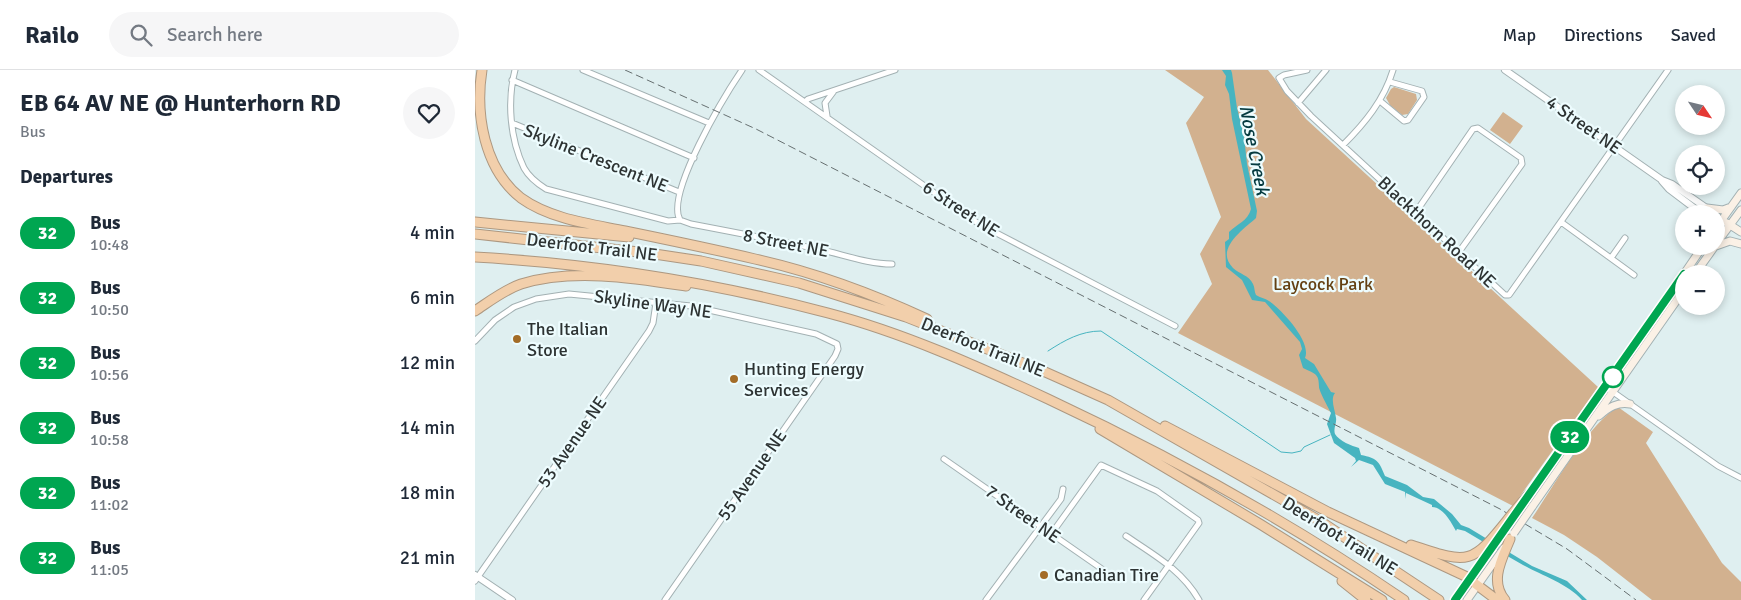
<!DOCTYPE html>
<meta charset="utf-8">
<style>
:root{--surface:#fff;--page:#f6f6f7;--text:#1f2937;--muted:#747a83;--line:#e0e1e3}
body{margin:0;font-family:Signika,sans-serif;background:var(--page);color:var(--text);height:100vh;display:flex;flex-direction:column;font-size:19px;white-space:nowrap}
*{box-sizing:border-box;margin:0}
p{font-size:16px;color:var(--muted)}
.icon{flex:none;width:28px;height:28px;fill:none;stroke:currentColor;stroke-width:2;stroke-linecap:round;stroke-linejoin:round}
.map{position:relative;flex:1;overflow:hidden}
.drawer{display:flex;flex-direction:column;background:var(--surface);width:475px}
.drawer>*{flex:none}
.badge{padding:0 10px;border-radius:16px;font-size:18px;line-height:32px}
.needle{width:32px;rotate:125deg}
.controls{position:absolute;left:1200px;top:15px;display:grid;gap:10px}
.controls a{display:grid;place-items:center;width:50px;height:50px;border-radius:50%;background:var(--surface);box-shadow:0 2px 8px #0003;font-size:25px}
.map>.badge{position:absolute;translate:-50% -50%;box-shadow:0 0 0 2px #fff}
h2{padding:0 20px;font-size:19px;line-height:45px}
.round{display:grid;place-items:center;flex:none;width:52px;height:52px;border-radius:26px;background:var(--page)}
.overview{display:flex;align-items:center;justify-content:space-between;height:85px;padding:0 20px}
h1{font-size:24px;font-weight:800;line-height:38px}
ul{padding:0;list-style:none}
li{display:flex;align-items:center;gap:15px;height:65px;padding:0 20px}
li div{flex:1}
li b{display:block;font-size:19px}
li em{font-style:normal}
li .badge{min-width:55px;font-weight:700;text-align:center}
header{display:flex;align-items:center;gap:30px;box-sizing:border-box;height:70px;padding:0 25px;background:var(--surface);border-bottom:1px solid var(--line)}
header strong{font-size:24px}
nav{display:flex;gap:28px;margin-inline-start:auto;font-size:18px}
.search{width:350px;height:45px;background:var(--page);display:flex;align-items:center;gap:12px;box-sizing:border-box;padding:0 18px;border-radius:28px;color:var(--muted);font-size:19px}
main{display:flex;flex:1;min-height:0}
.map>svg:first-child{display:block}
</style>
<header>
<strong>Railo</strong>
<div class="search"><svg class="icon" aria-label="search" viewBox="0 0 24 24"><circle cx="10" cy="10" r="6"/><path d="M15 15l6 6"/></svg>Search here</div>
<nav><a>Map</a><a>Directions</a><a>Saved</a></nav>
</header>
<main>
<section class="drawer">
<div class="overview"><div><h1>EB 64 AV NE @ Hunterhorn RD</h1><p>Bus</p></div><a class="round"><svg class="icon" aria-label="heart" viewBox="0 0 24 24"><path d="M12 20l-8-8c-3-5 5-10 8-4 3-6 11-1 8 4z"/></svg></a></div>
<h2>Departures</h2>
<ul>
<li><span class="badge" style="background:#00a651;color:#fff">32</span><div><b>Bus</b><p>10:48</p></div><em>4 min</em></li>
<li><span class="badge" style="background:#00a651;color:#fff">32</span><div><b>Bus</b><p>10:50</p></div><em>6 min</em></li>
<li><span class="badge" style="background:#00a651;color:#fff">32</span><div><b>Bus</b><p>10:56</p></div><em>12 min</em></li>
<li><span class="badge" style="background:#00a651;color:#fff">32</span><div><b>Bus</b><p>10:58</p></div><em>14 min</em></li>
<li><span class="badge" style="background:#00a651;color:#fff">32</span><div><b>Bus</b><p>11:02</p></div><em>18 min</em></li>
<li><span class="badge" style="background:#00a651;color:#fff">32</span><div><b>Bus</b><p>11:05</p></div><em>21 min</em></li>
</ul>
</section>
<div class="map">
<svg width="1266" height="530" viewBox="0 0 1266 530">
<rect width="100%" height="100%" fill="#dfeff0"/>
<path fill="#d2b18f" d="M690 0H793L831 49 1123 317 1038 436 703 263 737 214 725 184 746 147 711 53 729 27Z
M919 17 941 24 942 30 933 44 927 45 915 35 911 28 916 19Z
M1028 42 1048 56 1035 74 1015 60Z
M1143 337 1178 362 1171 373 1247 493 1266 512V530H1177L1122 487 1089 465 1057 448C1077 419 1114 353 1143 337Z"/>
<path fill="#47b4c0" d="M747 0H756L757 3 762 38 769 66 772 94 782 141 781 148C769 159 739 179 758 198 764 204 774 205 778 214 780 218 779 221 781 225 785 228 790 228 794 231 807 240 837 272 830 288L839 294 856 322 860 323C855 329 860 340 861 348 862 353 858 358 860 364 864 371 877 376 884 378L886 385C902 388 904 391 910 406L932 415 948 427 959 429 977 444 986 455 994 458 1057 496 1092 511 1112 530H1107C1093 514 1066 505 1048 495 1028 484 1009 472 990 461L982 459 981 461C976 452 968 437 957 437V435L931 423V429L930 422 910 414 898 395 884 390 876 397 881 391 880 388 859 373 852 354 856 343C854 339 844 321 844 317 844 303 840 304 828 298L824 285 827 279 825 272 790 232 777 230 767 210 751 197 750 172 754 169V162C762 154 773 151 776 139L757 49 754 24 750 15 751 6Z"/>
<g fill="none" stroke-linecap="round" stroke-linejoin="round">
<path stroke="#47b4c0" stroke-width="1" d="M573 281C590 270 606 261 626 261L806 382 817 383 826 381 829 377 855 365"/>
<g stroke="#a3b1b3" stroke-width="7">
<path id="minor" d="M40 0C32 31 35 69 49 98 54 107 63 114 71 119L193 151 205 150 216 154C258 162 300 170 342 179 367 184 392 194 417 194
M108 0 234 53
M284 0 504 154 700 256
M832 0 809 5 804 8 812 21 836 46 1030 225H1034L1193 0
M37 10 219 88
M905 31 929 51 933 50 949 27 947 21 915 12
M330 32 333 29 420 0
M823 33 851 0
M352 46 350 33 359 21
M37 53 204 122
M868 75C890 53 909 30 918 0
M941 142 998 59 1003 58 1046 88 1047 94 984 182
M205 150C190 124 250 25 267 0
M1086 152 1159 205
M1136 188 1150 168
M0 271 20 250 39 237 61 229 94 224 216 236 341 264 362 274 363 279 360 286 190 530
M1131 317 1243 396 1266 408
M469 389 627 499
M577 463 626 395 682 421 723 450 724 453 669 530
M651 466C679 485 707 500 724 530
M0 511 174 261 178 253 181 233
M511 530 586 429 588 419"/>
</g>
<g stroke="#a3b1b3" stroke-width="8">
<path id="tertiary" d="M1030 0 1187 110 1197 114 1240 144
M1187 111 1194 119 1227 144
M0 505 37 530"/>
</g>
<g stroke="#a3b1b3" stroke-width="9">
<path id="secondary" d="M1232 138 1248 140 1256 137
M1252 153 1266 162
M1241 158 1266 123
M1241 174 1266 140
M1241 176 1255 171 1266 174
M1209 204 1228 176
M1220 204 1240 176
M1124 346C1134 337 1142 332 1155 334
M1052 427 1209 204
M1057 437 1209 220
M981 530 1029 460
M992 530 1029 478"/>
</g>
<g stroke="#ad9881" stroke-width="11">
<path id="motorway" d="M7 0C0 44 9 99 46 128 75 149 116 154 150 161 194 170 237 179 280 189 339 202 398 224 452 249
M0 152 154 167
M0 164 173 183 226 191 324 213 431 247 568 301 633 330 845 451 964 530
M0 187C120 194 237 212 353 243 429 263 502 296 573 329 697 387 816 453 929 530
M0 241C15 231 29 220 46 214 97 198 159 208 211 216
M690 356 853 442 990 506 1022 530
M625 359 785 454 907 530
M1038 443 1054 424
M936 475C994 494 996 496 1034 448
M867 511 891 530
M1030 530C1014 511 1027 489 1035 469"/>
</g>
<use href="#minor" stroke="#fff" stroke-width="5"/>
<use href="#tertiary" stroke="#fff" stroke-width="6"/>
<use href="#secondary" stroke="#fbf1e6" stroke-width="7"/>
<use href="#motorway" stroke="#f2cfab" stroke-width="9"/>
<path stroke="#677071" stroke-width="1" stroke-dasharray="8 4" stroke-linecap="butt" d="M150 0 281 59 1025 439 1092 479 1161 530"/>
<g stroke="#a3b1b3" stroke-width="9" stroke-linecap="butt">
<path id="secondary-bridge" d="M1039 463 1057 437"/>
</g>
<g stroke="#ad9881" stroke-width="11" stroke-linecap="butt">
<path id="motorway-bridge" d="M1034 448 1038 443"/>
</g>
<use href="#secondary-bridge" stroke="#fbf1e6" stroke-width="7"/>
<use href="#motorway-bridge" stroke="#f2cfab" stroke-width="9"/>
</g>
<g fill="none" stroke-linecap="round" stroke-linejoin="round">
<g stroke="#fff" stroke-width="11">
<path id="line" d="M980 530 1209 204"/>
</g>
<use href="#line" stroke="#00a651" stroke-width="8"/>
</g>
<g fill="#a36c27" stroke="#edfcfe" stroke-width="2">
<circle cx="42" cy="269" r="5"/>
<circle cx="259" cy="309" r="5"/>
<circle cx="569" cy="505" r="5"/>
</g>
<circle fill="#fff" stroke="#00a651" stroke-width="2.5" cx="1138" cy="307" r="10"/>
<g text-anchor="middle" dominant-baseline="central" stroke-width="4.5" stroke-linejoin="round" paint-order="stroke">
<g font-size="18" fill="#2d3333" stroke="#edfcfe">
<text transform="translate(1109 55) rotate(35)">4 Street NE</text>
<text transform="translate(121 88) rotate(22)">Skyline Crescent NE</text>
<text transform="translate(486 139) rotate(33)">6 Street NE</text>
<text transform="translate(962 162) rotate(43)">Blackthorn Road NE</text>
<text transform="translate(311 173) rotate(11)">8 Street NE</text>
<text transform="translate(117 177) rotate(7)">Deerfoot Trail NE</text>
<text transform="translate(178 234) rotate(8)">Skyline Way NE</text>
<text transform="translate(508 277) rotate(22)">Deerfoot Trail NE</text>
<text transform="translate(97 372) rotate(-55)">53 Avenue NE</text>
<text transform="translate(277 405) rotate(-55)">55 Avenue NE</text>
<text transform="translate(548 444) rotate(35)">7 Street NE</text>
<text transform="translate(865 466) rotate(32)">Deerfoot Trail NE</text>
</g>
<g font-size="18" fill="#644012" stroke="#edfcfe">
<text x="848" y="214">Laycock Park</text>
</g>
<g font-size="18" fill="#2d3333" stroke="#edfcfe" text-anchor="start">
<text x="52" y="259">The Italian<tspan x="52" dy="21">Store</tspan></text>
<text x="269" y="299">Hunting Energy<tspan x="269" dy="21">Services</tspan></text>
<text x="579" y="505">Canadian Tire</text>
</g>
<g font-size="19" font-style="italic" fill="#053a3f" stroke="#edfcfe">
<text transform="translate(779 80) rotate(79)">Nose Creek</text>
</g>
</g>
</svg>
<div class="controls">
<a><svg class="needle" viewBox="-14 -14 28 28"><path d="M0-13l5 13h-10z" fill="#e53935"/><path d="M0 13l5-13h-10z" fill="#747a83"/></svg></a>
<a><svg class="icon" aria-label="locate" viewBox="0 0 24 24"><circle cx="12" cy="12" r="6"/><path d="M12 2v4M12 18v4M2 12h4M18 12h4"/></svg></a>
<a>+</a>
<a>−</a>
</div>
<b class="badge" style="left:1095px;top:367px;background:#00a651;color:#fff">32</b>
</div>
</main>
